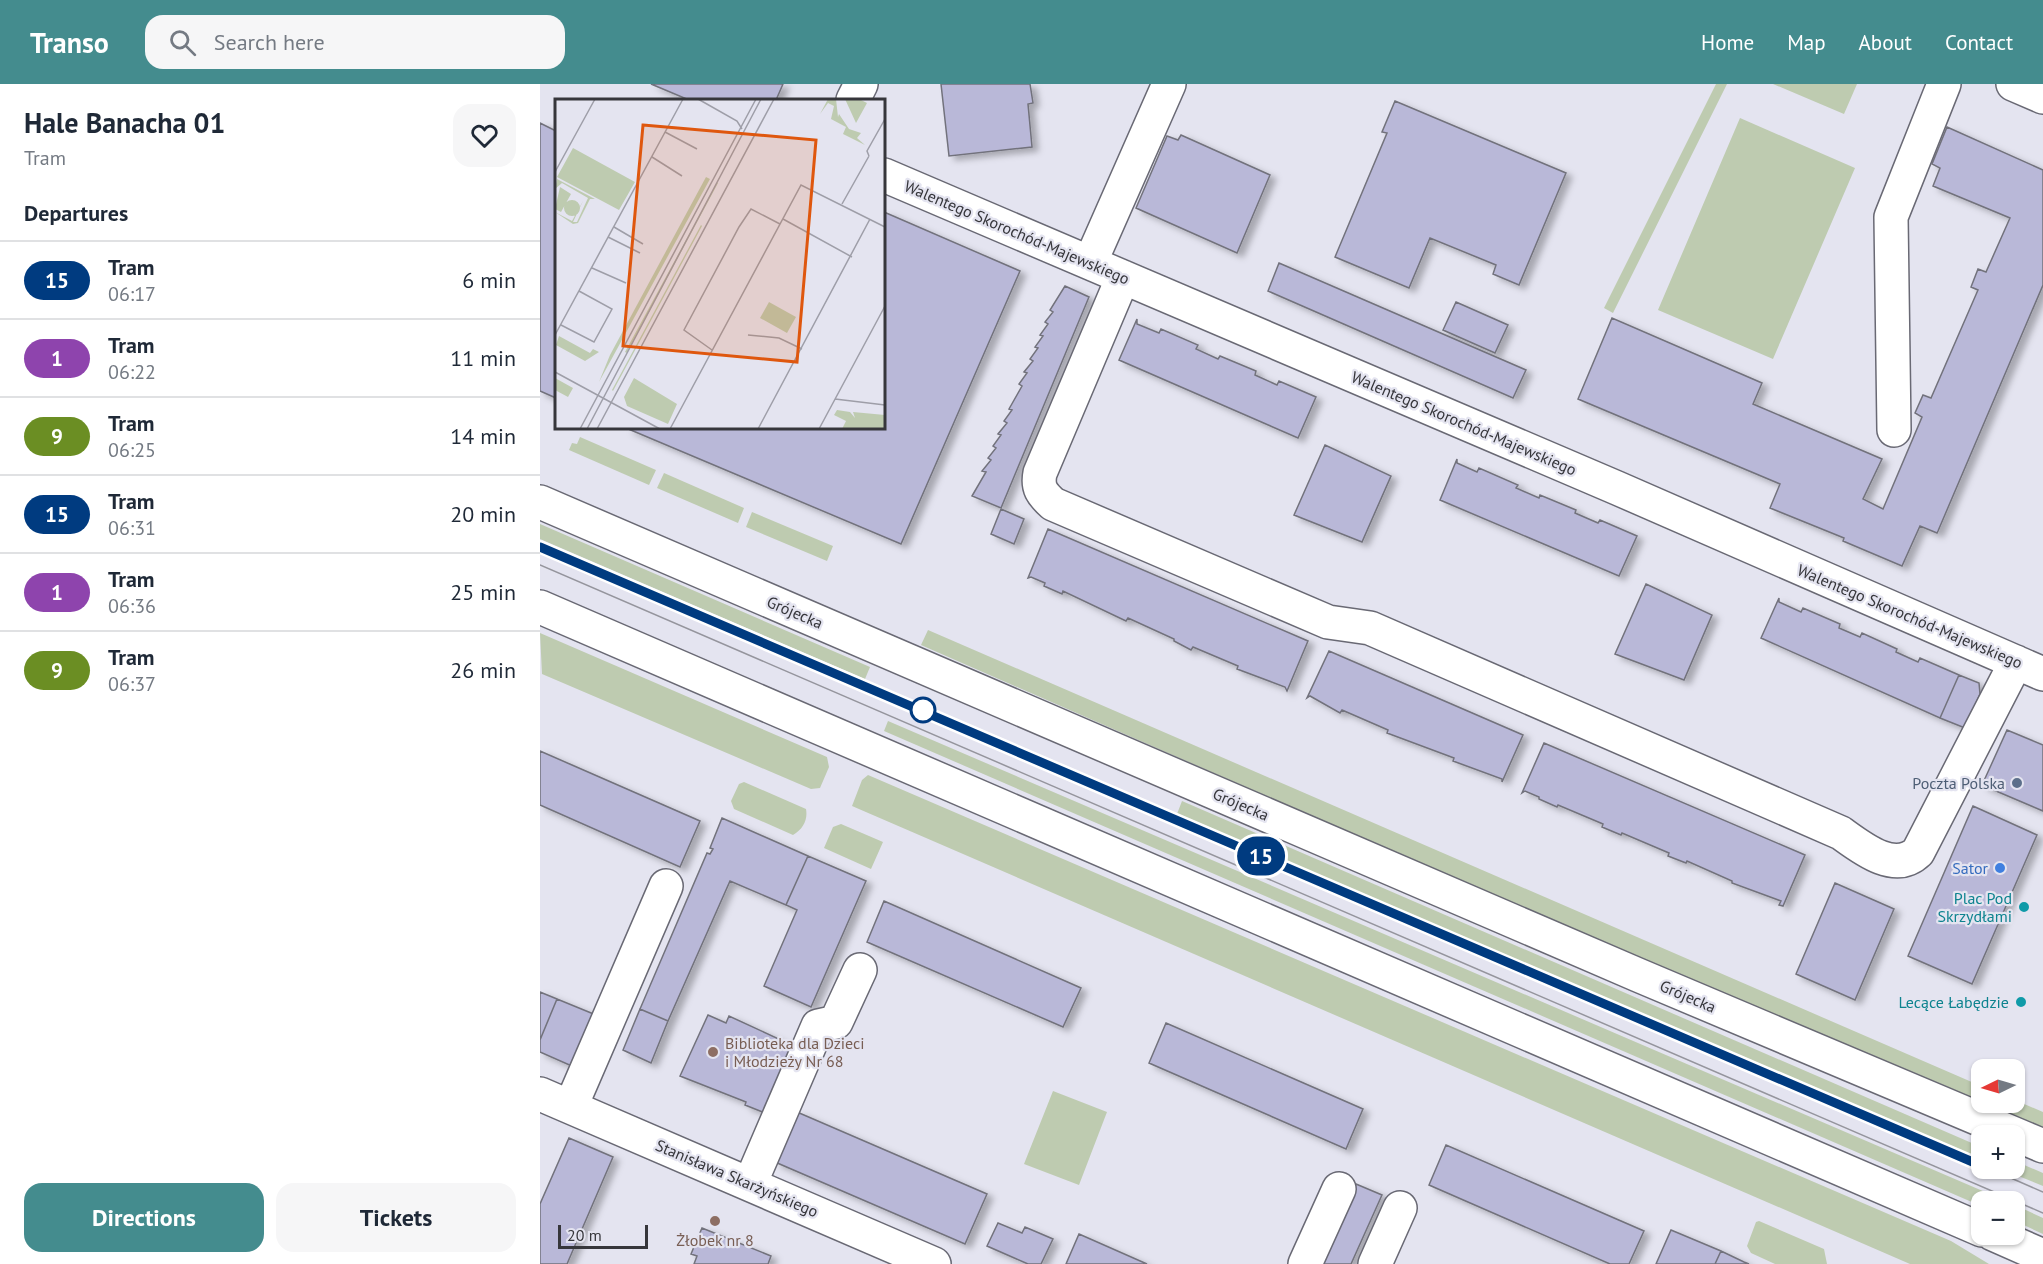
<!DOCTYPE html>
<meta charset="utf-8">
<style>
:root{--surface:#fff;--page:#f6f6f7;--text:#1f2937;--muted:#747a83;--line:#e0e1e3;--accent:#448c8e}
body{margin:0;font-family:"PT Sans",sans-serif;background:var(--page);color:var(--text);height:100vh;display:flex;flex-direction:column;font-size:22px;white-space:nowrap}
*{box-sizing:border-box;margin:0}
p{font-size:20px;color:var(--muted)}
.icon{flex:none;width:33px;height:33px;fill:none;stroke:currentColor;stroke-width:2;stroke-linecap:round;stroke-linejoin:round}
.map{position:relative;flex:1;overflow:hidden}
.details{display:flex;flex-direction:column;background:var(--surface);width:540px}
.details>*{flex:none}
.badge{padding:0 12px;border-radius:20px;font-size:21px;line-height:39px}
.needle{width:39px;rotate:265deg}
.controls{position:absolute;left:1431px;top:975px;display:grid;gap:12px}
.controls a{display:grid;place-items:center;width:54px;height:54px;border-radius:12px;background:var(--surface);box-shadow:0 2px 4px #0004;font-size:30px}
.scale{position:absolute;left:18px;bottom:15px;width:90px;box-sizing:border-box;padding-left:6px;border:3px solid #36363b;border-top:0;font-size:16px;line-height:21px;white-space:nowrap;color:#36363b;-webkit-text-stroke:4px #e4e4f0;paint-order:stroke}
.map>.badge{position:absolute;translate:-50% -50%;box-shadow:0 0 0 3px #fff}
h2{padding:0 24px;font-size:22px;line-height:54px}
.round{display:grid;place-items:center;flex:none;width:63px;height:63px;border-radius:18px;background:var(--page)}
.summary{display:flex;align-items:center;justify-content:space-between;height:102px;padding:0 24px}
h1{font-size:28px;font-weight:600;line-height:45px}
.action{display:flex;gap:12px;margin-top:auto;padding:12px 24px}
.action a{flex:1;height:69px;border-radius:18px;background:var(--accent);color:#fff;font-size:24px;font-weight:600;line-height:69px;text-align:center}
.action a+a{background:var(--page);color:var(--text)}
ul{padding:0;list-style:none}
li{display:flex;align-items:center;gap:18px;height:78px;padding:0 24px;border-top:2px solid var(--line)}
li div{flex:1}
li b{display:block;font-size:22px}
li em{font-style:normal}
li .badge{min-width:66px;font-weight:700;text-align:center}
header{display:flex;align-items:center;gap:36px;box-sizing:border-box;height:84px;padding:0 30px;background:var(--accent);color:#fff}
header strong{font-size:28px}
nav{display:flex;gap:33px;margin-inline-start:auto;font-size:21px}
.search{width:420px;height:54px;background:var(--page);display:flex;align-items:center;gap:15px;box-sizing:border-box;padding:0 21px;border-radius:18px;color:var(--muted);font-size:22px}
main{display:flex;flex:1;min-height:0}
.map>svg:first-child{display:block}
</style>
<header>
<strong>Transo</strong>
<div class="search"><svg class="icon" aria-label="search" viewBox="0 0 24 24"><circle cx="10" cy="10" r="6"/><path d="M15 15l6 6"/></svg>Search here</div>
<nav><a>Home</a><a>Map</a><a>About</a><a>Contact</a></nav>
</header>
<main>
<section class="details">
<div class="summary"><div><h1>Hale Banacha 01</h1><p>Tram</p></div><a class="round"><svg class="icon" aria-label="heart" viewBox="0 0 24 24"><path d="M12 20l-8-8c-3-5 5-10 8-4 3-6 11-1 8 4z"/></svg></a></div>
<h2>Departures</h2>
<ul>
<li><span class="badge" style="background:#003b80;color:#fff">15</span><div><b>Tram</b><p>06:17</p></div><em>6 min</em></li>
<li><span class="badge" style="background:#8e44ad;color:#fff">1</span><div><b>Tram</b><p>06:22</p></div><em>11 min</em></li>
<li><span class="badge" style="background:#6b8e23;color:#fff">9</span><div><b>Tram</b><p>06:25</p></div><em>14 min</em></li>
<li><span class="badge" style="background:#003b80;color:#fff">15</span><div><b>Tram</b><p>06:31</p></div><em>20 min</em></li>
<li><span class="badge" style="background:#8e44ad;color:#fff">1</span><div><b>Tram</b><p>06:36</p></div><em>25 min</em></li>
<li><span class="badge" style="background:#6b8e23;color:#fff">9</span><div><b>Tram</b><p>06:37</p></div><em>26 min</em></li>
</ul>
<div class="action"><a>Directions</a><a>Tickets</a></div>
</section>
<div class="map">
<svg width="1503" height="1180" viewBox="0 0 1503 1180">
<defs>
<filter id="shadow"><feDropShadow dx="6" dy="4" stdDeviation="3" flood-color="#0004"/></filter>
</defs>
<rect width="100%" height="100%" fill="#e4e4f0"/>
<path fill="#becbb0" d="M1176 0H1187L1073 229 1064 224Z
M1233 0H1317L1304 30Z
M1200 34 1315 84 1233 275 1118 226Z
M40 353 116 386 109 401 29 366 32 359 37 360Z
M124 389 204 424 198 439 117 404Z
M212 428 293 462 287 477 206 443Z
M0 440 330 583 325 595 0 455Z
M388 546 1441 1002 1442 1018H1474L1475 1016 1503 1028V1044L1339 980 381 561Z
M0 549 287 673 289 683 280 704 271 705 2 590Z
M348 637 1466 1117 1442 1118 1441 1122 344 647Z
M328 691 1411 1157 1449 1180H1370L312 722 322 696Z
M204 698 266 725C268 736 263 745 253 751L194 725 191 717 199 700Z
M642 717 1441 1063V1076L637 730Z
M301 740 343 758 331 785 284 764 293 743Z
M513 1007 567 1028 539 1101 484 1080Z
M1475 1077 1503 1089V1102L1461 1085 1474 1084Z
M1475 1121 1503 1134V1150L1475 1137Z
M1219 1137 1284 1165 1287 1180H1235L1211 1169 1207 1162 1216 1138Z"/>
<path fill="#b9b8d8" stroke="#72727c" stroke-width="1.5" filter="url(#shadow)" d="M111 0H243L236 16H149Z
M401 0H490L493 19 488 20 492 63 409 72Z
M855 17 1026 89 979 201 953 190 956 181 890 154 869 204 795 173 847 49 842 48Z
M0 39 16 47V314L0 307Z
M1407 43 1503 86V201L1398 447 1397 449 1380 442 1362 482 1303 457 1304 454 1230 424 1240 400 1038 315 1072 234 1222 299 1213 320 1342 375 1323 415 1343 425 1382 333 1375 329 1383 311 1391 314 1438 206 1431 203 1438 185 1446 188 1470 134 1393 102 1400 84 1392 80Z
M641 51 730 91 697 169 596 124 627 52 638 56Z
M344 128 480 187 361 460 86 344H344Z
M739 179 986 286 973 314 728 207Z
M525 202 549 213 461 424 432 412 446 388 442 387 451 376 448 374 456 364 453 362 461 351 458 350 467 339 464 337 472 326 469 325 482 302 479 300 487 289 484 288 493 277 490 275 498 264 495 263 503 252 500 251 508 240 505 238 513 228 510 226Z
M916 218 968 241 955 269 903 246Z
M597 235V240L619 249 621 245 658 261 656 265 678 275 680 272 716 287 715 291 737 301 739 297 776 313 758 354 579 276Z
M785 361 851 392 822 458 754 431Z
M917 375V379L937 388 939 384 978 401 976 404 999 414 1000 411 1036 426 1035 429 1058 439 1060 436 1097 452 1079 492 900 416Z
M461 425 484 435 474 460 451 450Z
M508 445 768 557 747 607 745 603 697 585 698 582 653 563 651 566 634 557V555L588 534 586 537 523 507 522 510 504 502 505 499 491 493 488 494Z
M1106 500 1172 531 1144 596 1075 570Z
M1239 514V518L1261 528 1263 524 1300 540 1299 544 1320 553 1322 549 1357 565 1356 568 1378 578 1380 574 1419 591 1400 634 1221 554Z
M789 567 983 651 962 698V695L913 677 914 674 847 649 848 646 802 626 800 629 770 612 767 614Z
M1419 591 1439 599 1440 610 1425 644 1400 634Z
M1467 646 1503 661V727L1442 701Z
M1004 659 1265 771 1243 822 1239 821 1241 817 1192 799V797L1147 777 1146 779 1128 772 1129 769 1082 749 1081 751 1062 743 1063 740 1018 721 1017 723 999 715V713L985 707 982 709Z
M0 667 160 737 140 783 0 721Z
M1433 722 1497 751 1432 900 1368 872Z
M182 734 268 772 246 821 190 797 128 937 100 925 167 769 170 770 173 765 170 764Z
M268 772 326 797 271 923 224 902 257 826 246 821Z
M1295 799 1354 825 1315 916 1256 890Z
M344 817 541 904 523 943 327 858Z
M0 908 17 915 0 956Z
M17 915 56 931 34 983 0 968V956Z
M100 925 128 937 111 979 83 966Z
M168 931 186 939 189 932 254 962 225 1029 205 1021 206 1018 140 992Z
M626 939 823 1025 806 1065 609 979Z
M257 1028 447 1110 425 1160 235 1078Z
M29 1054 73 1073 27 1180H0V1120Z
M906 1061 1104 1147 1089 1180H1070L889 1101Z
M816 1100 842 1111 811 1180H781Z
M458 1139 482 1149 485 1143 513 1155 501 1180H488L447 1162Z
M162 1144 231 1172 228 1180H154L157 1172 151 1170Z
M1131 1146 1181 1167 1175 1180H1116Z
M539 1150 607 1180H526Z
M1181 1167 1204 1178 1209 1180H1175Z"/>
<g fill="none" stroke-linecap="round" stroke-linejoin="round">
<g stroke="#696974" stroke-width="36">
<path id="minor" d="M1473 0 1503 13
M313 16 321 0
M344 91 1077 404 1503 590
M550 179 629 0
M583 193 500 389C497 404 502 410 513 420L788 538 830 544 1301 749C1323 765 1355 790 1378 768L1476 578
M1354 346 1351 133 1404 0
M0 1010 394 1180
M31 1022 126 802
M210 1100 278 942 296 938 320 886
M765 1180 799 1105
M835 1180 860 1124"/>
</g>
<g stroke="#696974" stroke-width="36">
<path id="major" d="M0 418 1098 891 1503 1062
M0 523 1442 1146
M1453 1150 1503 1172"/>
</g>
<use href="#minor" stroke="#fff" stroke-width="33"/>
<use href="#major" stroke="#fff" stroke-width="33"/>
<path stroke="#95959d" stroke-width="1.5" d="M0 463 1442 1082
M0 481 1503 1129
M1448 1084 1503 1108"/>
</g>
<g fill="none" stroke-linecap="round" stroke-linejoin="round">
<g stroke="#fff" stroke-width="14">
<path id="line" d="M0 463 1442 1082"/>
</g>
<use href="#line" stroke="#003b80" stroke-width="9"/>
</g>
<circle fill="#fff" stroke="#003b80" stroke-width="3" cx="383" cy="626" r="12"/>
<circle fill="#5c6f8a" stroke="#e4e4f0" stroke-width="2" cx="1477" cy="699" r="6"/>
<circle fill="#3f7fe0" stroke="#e4e4f0" stroke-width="2" cx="1460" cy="784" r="6"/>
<g fill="#0f9aa8" stroke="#e4e4f0" stroke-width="2">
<circle cx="1484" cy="823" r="6"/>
<circle cx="1481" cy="918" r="6"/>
</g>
<g fill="#8d6e63" stroke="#e4e4f0" stroke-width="2">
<circle cx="173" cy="968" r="6"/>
<circle cx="175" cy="1137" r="6"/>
</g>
<g text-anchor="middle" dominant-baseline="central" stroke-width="4.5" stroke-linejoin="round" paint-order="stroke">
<g font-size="16" fill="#36363b" stroke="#e4e4f0">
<text transform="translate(477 148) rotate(23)">Walentego Skorochód-Majewskiego</text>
<text transform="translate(924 339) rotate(23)">Walentego Skorochód-Majewskiego</text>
<text transform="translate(255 528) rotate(23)">Grójecka</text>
<text transform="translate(1370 532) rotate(23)">Walentego Skorochód-Majewskiego</text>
<text transform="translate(701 720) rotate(23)">Grójecka</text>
<text transform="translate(1148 912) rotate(23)">Grójecka</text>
<text transform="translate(197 1094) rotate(23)">Stanisława Skarżyńskiego</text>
</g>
<g font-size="16" fill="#4e5e75" stroke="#e4e4f0" text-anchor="end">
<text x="1465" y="699">Poczta Polska</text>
</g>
<g font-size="16" fill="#366cbe" stroke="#e4e4f0" text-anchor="end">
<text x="1448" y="784">Sator</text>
</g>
<g font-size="16" fill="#0d838f" stroke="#e4e4f0" text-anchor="end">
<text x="1472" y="814">Plac Pod<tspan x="1472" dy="18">Skrzydłami</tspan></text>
<text x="1469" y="918">Lecące Łabędzie</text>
</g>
<g font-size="16" fill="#785e54" stroke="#e4e4f0" text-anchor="start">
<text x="185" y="959">Biblioteka dla Dzieci<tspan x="185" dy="18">i Młodzieży Nr 68</tspan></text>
<text x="175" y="1156" text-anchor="middle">Żłobek nr 8</text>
</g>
</g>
<g transform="translate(15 15)">
<rect width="330" height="330" fill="#e4e4f0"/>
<path d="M273 0H281L283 18 284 15 294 30 306 34 302 39 310 46 288 35 291 28 276 20 279 7 273 4 265 15ZM304 0 312 4 301 24 290 0ZM18 49 80 83 64 111 2 78ZM151 78 155 80 44 283 55 256ZM2 80 40 100H35L23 124 18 125 0 113 17 122 28 102 18 123H22L33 99 7 84 0 90ZM162 84H163L72 254 70 253ZM5 88 16 95 6 113 0 110ZM9 109a8 8 0 1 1 16 0a8 8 0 1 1-16 0ZM146 126 147 127 58 292 57 291ZM214 203 241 218 232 234 205 219ZM4 237 35 254 38 250 44 253 30 262 1 246ZM0 279 18 289 13 298 0 291ZM79 279 122 305 113 325 72 307 69 298ZM282 311 295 313 300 319 298 313 330 316V330H287L291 322 279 316Z" fill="#becbb0"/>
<path fill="none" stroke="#9e9ea8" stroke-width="1.5" d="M143 0 182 22 187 30M110 33 142 50M314 57 312 52 330 20M97 58 127 77M0 73 40 0M287 105 314 57M228 120 297 158M59 128 88 145M53 138 85 154M37 169 71 184M6 226 39 243 57 210 24 192M0 236 128 0M193 236 224 239 247 250M157 251 129 231 184 128 196 110 225 125M0 273 105 330M280 300 330 306M25 330 201 0M32 330 206 0M42 330 219 0M115 330 246 86 330 128M203 330 315 120M264 330 330 207"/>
<path fill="#df570e" fill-opacity="0.15" stroke="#df570e" stroke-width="3" d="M88 26 261 41 242 263 68 247Z"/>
<rect width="330" height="330" fill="none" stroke="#36363b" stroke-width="3"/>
</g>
</svg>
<div class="controls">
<a><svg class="needle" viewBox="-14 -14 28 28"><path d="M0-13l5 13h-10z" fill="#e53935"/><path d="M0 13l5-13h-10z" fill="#747a83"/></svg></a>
<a>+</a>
<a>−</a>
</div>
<div class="scale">20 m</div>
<b class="badge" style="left:721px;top:772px;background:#003b80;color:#fff">15</b>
</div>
</main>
